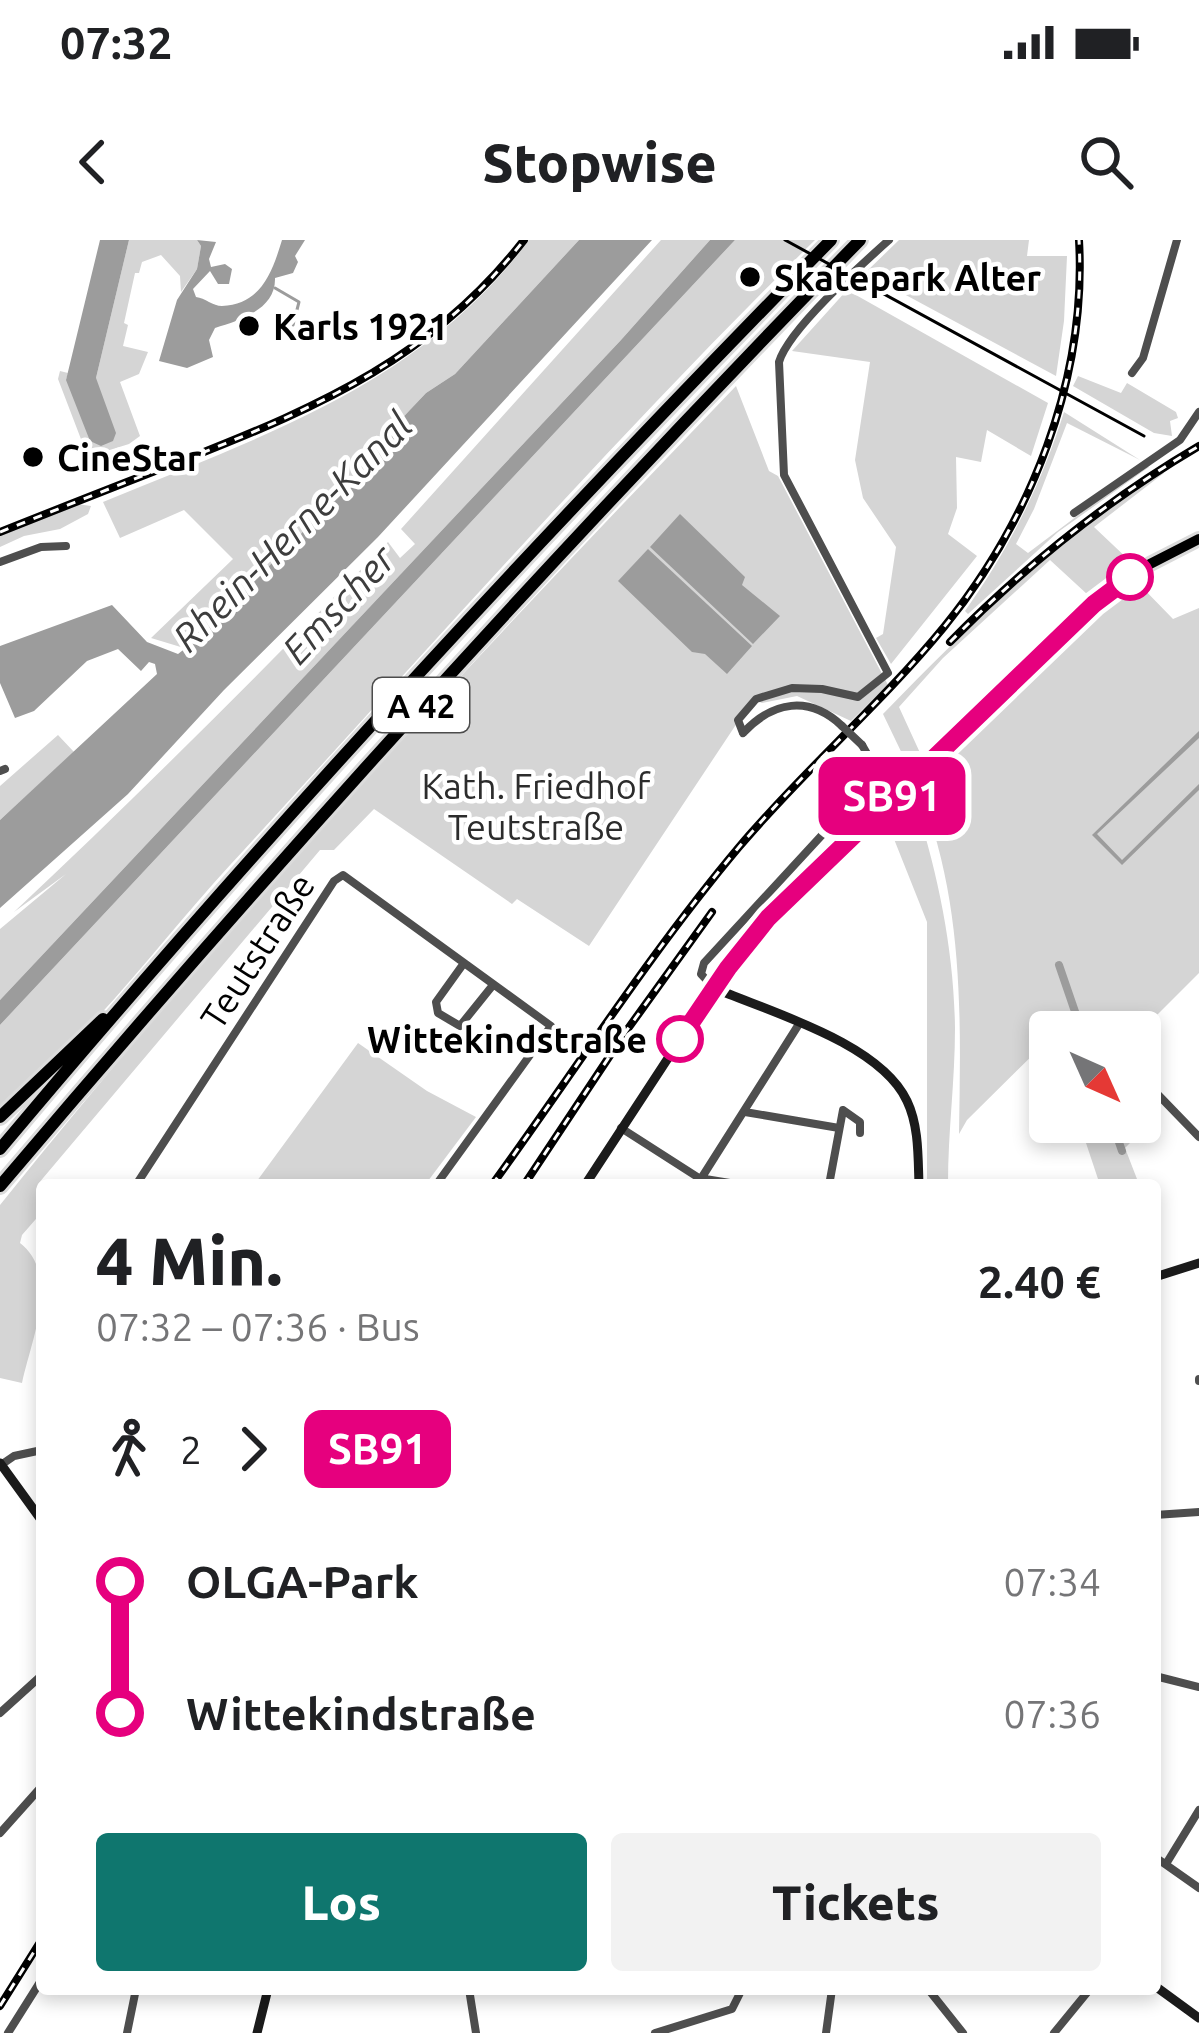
<!DOCTYPE html>
<html lang="de">
<meta charset="utf-8">
<style>
:root{--surface:#fff;--page:#f2f2f2;--text:#202124;--muted:#757577;--accent:#0f766e}
body{margin:0;font-family:Ubuntu,sans-serif;background:var(--page);color:var(--text);height:100vh;display:flex;flex-direction:column;font-size:45px;white-space:nowrap}
*{box-sizing:border-box;margin:0}
p{font-size:39px;color:var(--muted)}
.icon{flex:none;width:66px;height:66px;fill:none;stroke:currentColor;stroke-width:2;stroke-linecap:round;stroke-linejoin:round}
.map{position:relative;flex:1;overflow:hidden}
.panel{position:absolute;left:36px;top:939px;width:1125px;height:816px;display:flex;flex-direction:column;background:var(--surface);border-radius:12px;box-shadow:0 6px 18px #0003}
.panel>*{flex:none}
.badge{padding:0 24px;border-radius:18px;font-size:42px;line-height:78px}
.needle{width:78px;rotate:135deg}
.buttons{position:absolute;left:1029px;top:771px;display:grid;gap:24px}
.buttons a{display:grid;place-items:center;width:132px;height:132px;border-radius:12px;background:var(--surface);box-shadow:0 6px 18px #0003;font-size:60px}
.map>.badge{position:absolute;translate:-50% -50%;box-shadow:0 0 0 6px #fff}
.legs{display:flex;align-items:center;gap:18px;height:132px;padding:0 60px;font-size:39px}
.legs p{margin-inline-start:auto}
.overview{display:flex;align-items:center;justify-content:space-between;height:204px;padding:0 60px}
h1{font-size:66px;font-weight:800;line-height:90px}
.button{display:flex;gap:24px;margin-top:auto;padding:24px 60px}
.button a{flex:1;height:138px;border-radius:12px;background:var(--accent);color:#fff;font-size:48px;font-weight:800;line-height:138px;text-align:center}
.button a+a{background:var(--page);color:var(--text)}
ul{padding:0 60px;list-style:none}
li{display:flex;align-items:center;gap:42px;height:132px;font-size:45px}
li i{display:grid;place-items:center;width:18px;height:100%;margin:0 15px;background:currentColor}
li i::after{content:'';width:30px;height:30px;margin:-15px;border:9px solid;border-radius:50%;background:var(--surface)}
li p{margin-inline-start:auto}
li:first-child i{background:linear-gradient(#0000 50%,currentColor 0)}
li:last-child i{background:linear-gradient(currentColor 50%,#0000 0)}
.status{display:flex;justify-content:space-between;align-items:center;height:84px;padding:0 60px;background:var(--surface);direction:ltr}
.status svg{height:33px;fill:currentColor}
header{display:flex;justify-content:space-between;align-items:center;height:156px;padding:0 60px;background:var(--surface);font-size:54px;font-weight:800}
.map>svg:first-child{display:block}
</style>
<div class="status"><b>07:32</b><svg viewBox="0 0 49 12"><path d="M0 12V9h3v3zM5 12V6h3v6zM10 12V3h3v9zM15 12V0h3v12zM26 1h20v11H26zM47 4h2v5h-2z"/></svg></div>
<header><svg class="icon" aria-label="back" viewBox="0 0 24 24"><path d="M15 5l-7 7 7 7"/></svg>Stopwise<svg class="icon" aria-label="search" viewBox="0 0 24 24"><circle cx="10" cy="10" r="6"/><path d="M15 15l6 6"/></svg></header>
<div class="map">
<svg width="1199" height="1793" viewBox="0 0 1199 1793">
<rect width="100%" height="100%" fill="#fff"/>
<path fill="#d5d5d5" d="M129 0H197L201 6 197 29 181 52 180 36 161 15 142 22 139 33H135L124 83 128 85 123 106 148 112 139 134 120 142 140 196 129 204 100 213 84 207 58 139 60 131 68 133 66 140 96 138Z
M529 0H579L455 134 426 153 390 191 375 219 196 401 184 408 151 398 233 319 184 270 120 298 103 262C262 196 422 144 529 0Z
M661 0H710L621 100 0 760V689L66 634 14 672C142 552 265 428 388 302L400 318 415 304 401 289Z
M735 0H815C612 200 424 414 231 624 157 704 88 803 0 867V785Z
M899 0H1029L1027 16H1067L1064 81 1056 136 865 33Z
M847 50 1048 163 1031 216 987 190 981 222 956 217 957 268 948 294 977 316 891 424 876 398 883 394 896 307 863 258 855 220 870 122 792 111Z
M1078 136 1121 153 1127 143 1176 172 1178 178 1170 181 1172 196 1154 193 1073 146Z
M736 146 769 231 778 236 888 445 851 481 797 456 762 463 753 459 589 706 517 659 512 664 374 569 334 610H320L38 944 42 948V972L22 995 20 1003C61 1035 31 1100 22 1143L0 1138V965C229 679 482 410 736 146Z
M1064 172 1140 220 1067 183 1034 269 1016 304 1028 313 1146 224 1149 227 1058 292 968 374 965 371C1009 309 1041 245 1064 172Z
M1160 231 1164 233 1094 287 1131 322 1088 355 1050 320 943 418 899 467 921 515 908 526 883 474C970 384 1057 301 1160 231Z
M77 264 91 266 88 274 60 289 24 296 0 307V296Z
M1138 343 1173 379 1199 368V733L1140 792H1050V798L967 880 959 894C961 775 964 659 918 547L1120 355Z
M58 495 74 512 0 580V546Z
M917 568C939 639 954 712 955 788 955 842 948 890 948 945H927V682L890 589Z
M358 803 427 851 476 877 425 945H254Z
M1079 882H1140L1142 891 1125 908 1137 939 1131 945H1100Z"/>
<path fill="#9c9c9c" d="M100 0H129L96 138 116 193 113 201 101 206 90 201 66 140Z
M197 0 216 2 209 19 211 27 225 24 232 29 229 44H218L210 31 193 49 196 57C205 58 213 66 222 66 261 64 272 33 282 0H305L295 16 298 22 293 33 275 38C276 69 241 80 215 88L209 100 213 117 187 128 159 121 177 60 197 29 201 6Z
M579 0H652L378 297 224 450 128 554 0 668V580L157 434 155 424 149 422 141 431 118 409 87 421 34 471 15 478 0 443V406L112 365 147 402 178 414 196 400 375 219 390 191 426 153 455 134Z
M710 0H735L0 785V760L621 100Z
M680 274 745 337 742 345 780 376 753 404 650 307Z
M648 309 752 406 727 434 705 414 692 412 618 341Z
M1199 491V498L1097 594 1122 620 1199 544V550L1122 625 1092 595Z"/>
<g fill="none" stroke-linecap="round" stroke-linejoin="round">
<path stroke="#9c9c9c" stroke-width="3" d="M275 48 299 62 293 85"/>
<path stroke="#9c9c9c" stroke-width="8" d="M1059 725 1082 792
M1112 882 1122 911"/>
<g stroke="#dbdbdb" stroke-width="16">
<path id="primary" d="M768 678 1102 357 1150 324 1199 299"/>
</g>
<g stroke="#dbdbdb" stroke-width="18">
<path id="highway" d="M0 877 103 779
M0 909C264 594 544 293 831 0
M0 946C276 621 562 305 860 0"/>
</g>
<path stroke="#4e4e4e" stroke-width="8" d="M1132 133 1143 118 1177 0
M1074 273 1180 200 1199 172
M0 322 41 307 66 306
M743 493 738 480 756 459 792 448 822 449 858 457 888 433 784 235 779 122C789 89 861 25 889 0
M743 493C773 461 809 455 842 486
M0 531 5 529
M464 723 436 762 438 773 460 786 493 745
M714 748 701 734 704 723 870 543 873 524 862 505
M1140 836 1199 897
M1142 869 1157 854
M745 872 839 888
M621 888 699 938 742 945
M136 945 334 641 343 635 551 786 436 945
M697 945 799 784
M829 945 843 870 860 882V893
M1199 1139V1141
M1 1225 14 1216 42 1210
M1155 1275 1199 1272
M1155 1436 1199 1447
M0 1473 42 1435
M0 1593 42 1546
M1155 1617 1199 1648
M1166 1624 1199 1570
M469 1749 476 1793
M928 1749 963 1793
M8 1793 42 1739
M127 1793 136 1749
M655 1793 732 1769 742 1749
M826 1793 832 1749
M1054 1793 1090 1749"/>
<path stroke="#1b1b1b" stroke-width="9" d="M714 748C770 772 880 803 907 861 919 886 918 917 919 945
M585 945 714 748 768 678
M1155 1037 1199 1023
M0 1223 42 1281
M1155 1746 1199 1778
M257 1793 268 1749"/>
<use href="#primary" stroke="#000" stroke-width="10"/>
<use href="#highway" stroke="#000" stroke-width="12"/>
<path stroke="#000" stroke-width="3" d="M785 0 1144 196"/>
<g stroke="#000" stroke-width="8">
<path id="rail" d="M0 292C63 267 126 242 189 218 321 166 434 116 524 0
M950 402C1025 326 1107 260 1199 206
M492 945C574 832 650 713 739 607 804 530 881 464 944 387 1031 280 1087 139 1079 0
M524 945 627 790 712 672
M0 1766 42 1699"/>
</g>
<use href="#rail" stroke="#fff" stroke-width="3" stroke-dasharray="9" stroke-linecap="butt"/>
<path stroke="#4e4e4e" stroke-width="8" d="M842 486 862 505"/>
</g>
<g fill="none" stroke-linecap="round" stroke-linejoin="round">
<g stroke="#fff" stroke-width="27">
<path id="line-1" d="M680 799 728 728 768 678 1094 364 1130 337"/>
</g>
<use href="#line-1" stroke="#e6007e" stroke-width="18"/>
</g>
<g fill="#000" stroke="#fff" stroke-width="4.5">
<circle cx="750" cy="37" r="12"/>
<circle cx="249" cy="86" r="12"/>
<circle cx="33" cy="217" r="12"/>
</g>
<g fill="#fff" stroke="#e6007e" stroke-width="6">
<circle cx="1130" cy="337" r="21"/>
<circle cx="680" cy="799" r="21"/>
</g>
<g text-anchor="middle" dominant-baseline="central" stroke-width="9" stroke-linejoin="round" paint-order="stroke">
<rect fill="#fff" stroke="#4c4c4c" stroke-width="3" x="373" y="438" width="96" height="54" rx="9"/>
<g font-size="33" font-weight="bold" fill="#000">
<text x="421" y="465">A 42</text>
</g>
<g font-size="36" font-weight="bold" fill="#000" stroke="#fff" text-anchor="start">
<text x="774" y="37">Skatepark Alter</text>
<text x="273" y="86">Karls 1921</text>
<text x="57" y="217">CineStar</text>
</g>
<g font-size="36" fill="#2c2c2c" stroke="#fff">
<text x="536" y="545">Kath. Friedhof<tspan x="536" dy="41">Teutstraße</tspan></text>
</g>
<g font-size="36" fill="#000" stroke="#fff">
<text transform="translate(257 711) rotate(-57)">Teutstraße</text>
</g>
<g font-size="36" font-weight="bold" fill="#000" stroke="#fff" text-anchor="end">
<text x="647" y="799">Wittekindstraße</text>
</g>
<g font-size="39" font-style="italic" fill="#3d3d3d" stroke="#fff">
<text transform="translate(292 291) rotate(-45)">Rhein-Herne-Kanal</text>
<text transform="translate(338 364) rotate(-47)">Emscher</text>
</g>
</g>
</svg>
<div class="buttons">
<a><svg class="needle" viewBox="-14 -14 28 28"><path d="M0-13l5 13h-10z" fill="#e53935"/><path d="M0 13l5-13h-10z" fill="#757577"/></svg></a>
</div>
<b class="badge" style="left:892px;top:556px;background:#e6007e;color:#fff">SB91</b>
<section class="panel">
<div class="overview"><div><h1>4 Min.</h1><p>07:32 – 07:36 · Bus</p></div><b>2.40 €</b></div>
<div class="legs"><svg class="icon" aria-label="walk" viewBox="0 0 24 24"><circle cx="13" cy="4" r="2"/><path d="M13 8l-2 6 4 7M11 14l-3 7M7 12l3-4h3l4 4"/></svg>2<svg class="icon" aria-label="forward" viewBox="0 0 24 24"><path d="M9 5l7 7-7 7"/></svg><b class="badge" style="background:#e6007e;color:#fff">SB91</b></div>
<ul>
<li><i style="color:#e6007e"></i><b>OLGA-Park</b><p>07:34</p></li>
<li><i style="color:#e6007e"></i><b>Wittekindstraße</b><p>07:36</p></li>
</ul>
<div class="button"><a>Los</a><a>Tickets</a></div>
</section>
</div>
